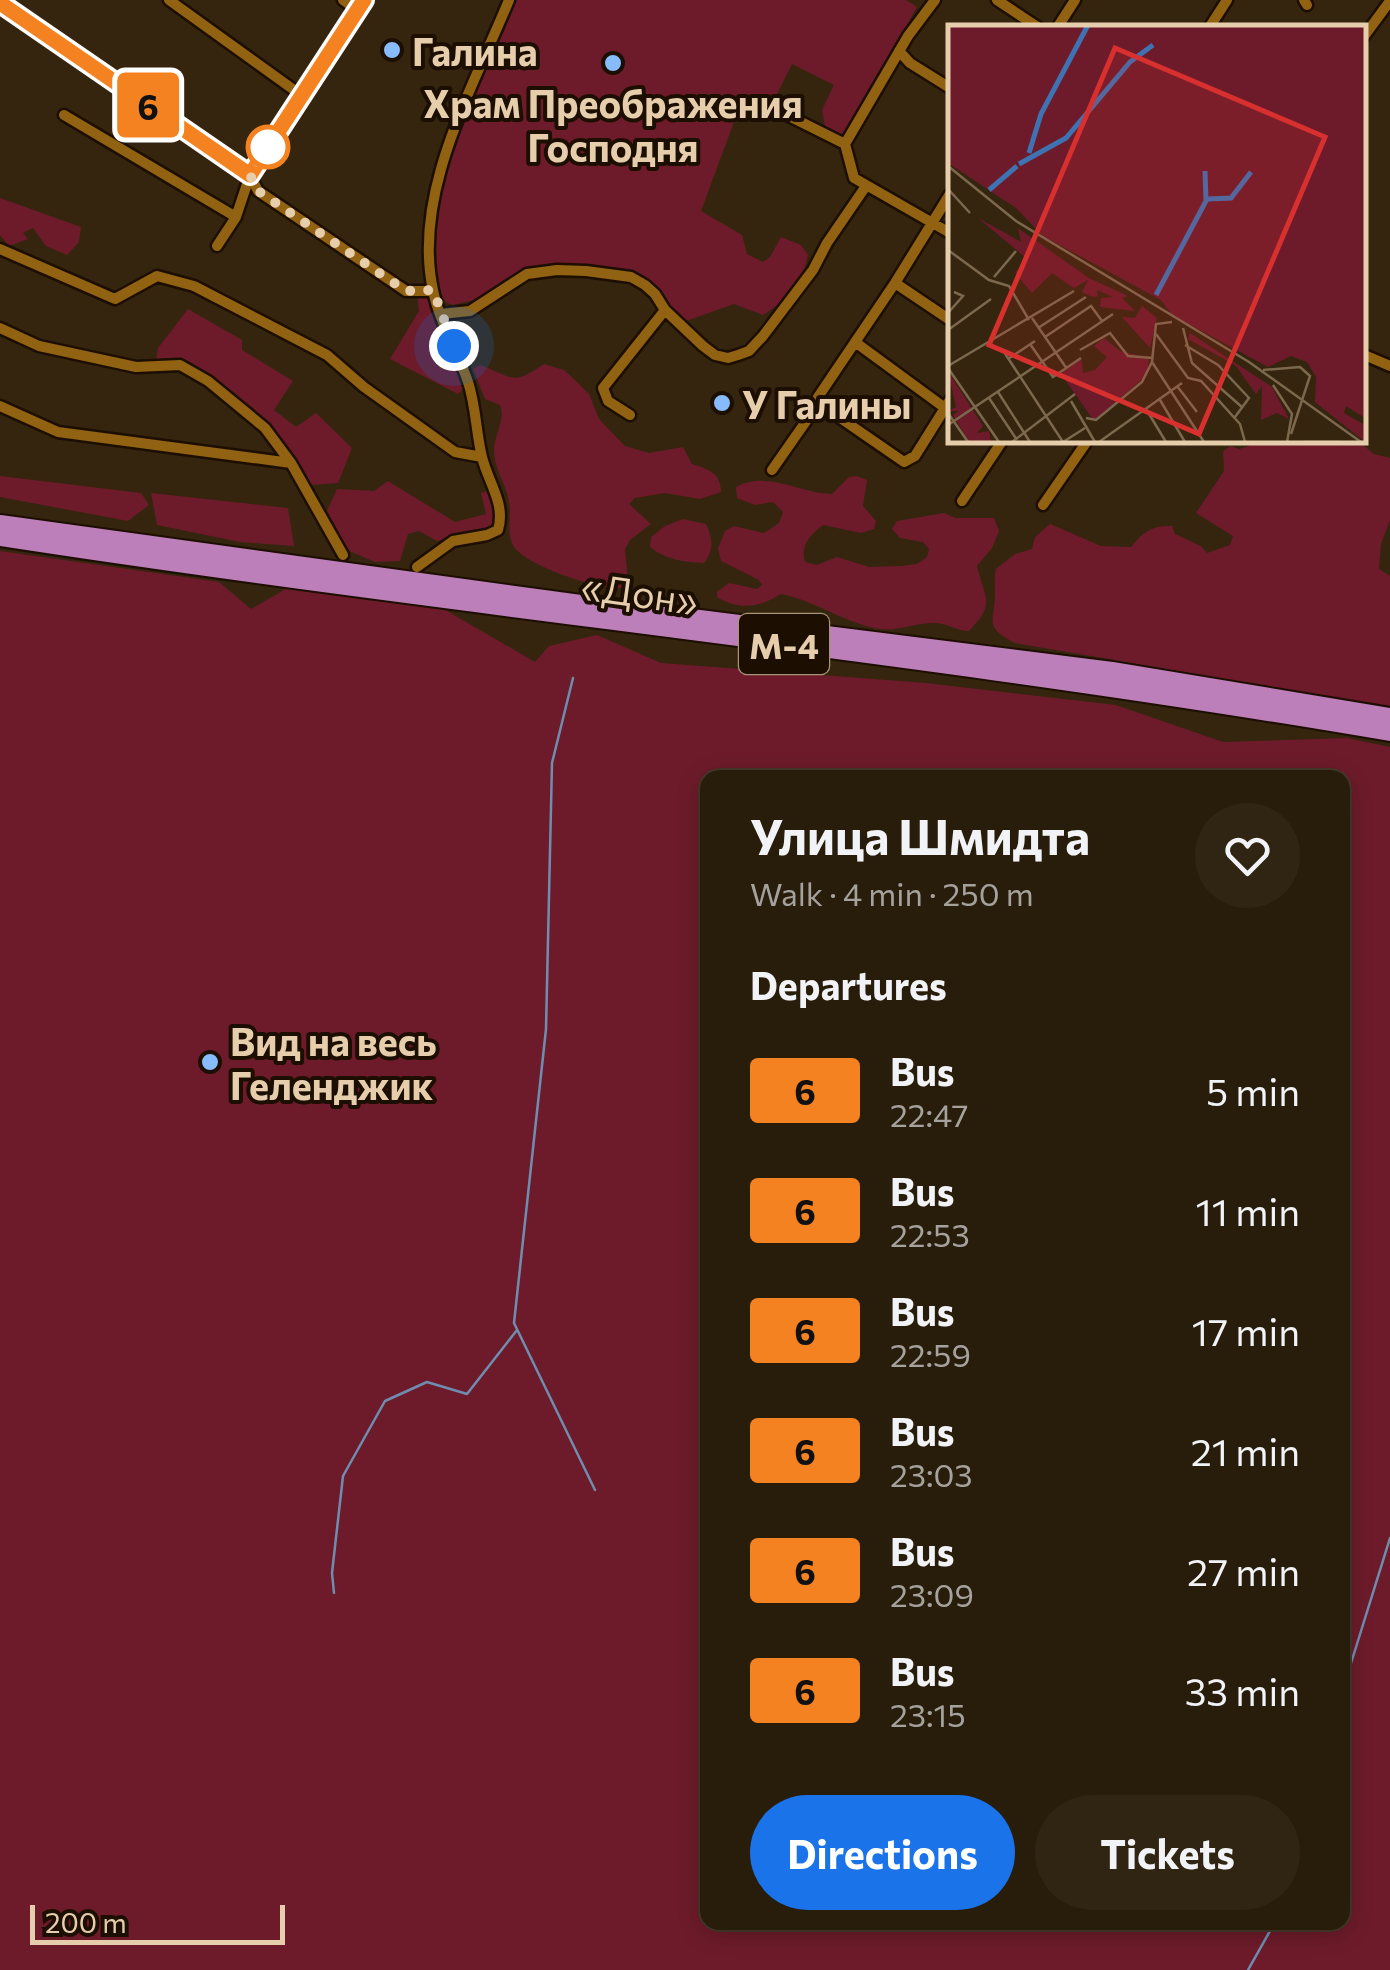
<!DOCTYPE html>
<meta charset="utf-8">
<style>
:root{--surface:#281c0a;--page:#302513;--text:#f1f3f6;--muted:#a5a19c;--line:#443a2b;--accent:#1a73e8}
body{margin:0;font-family:Commissioner,sans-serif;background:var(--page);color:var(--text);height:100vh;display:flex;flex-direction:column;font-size:38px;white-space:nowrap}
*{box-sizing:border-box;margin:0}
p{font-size:32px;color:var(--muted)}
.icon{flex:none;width:55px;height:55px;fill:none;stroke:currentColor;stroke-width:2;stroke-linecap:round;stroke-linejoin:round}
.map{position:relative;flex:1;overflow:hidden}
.drawer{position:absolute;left:700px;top:770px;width:650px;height:1160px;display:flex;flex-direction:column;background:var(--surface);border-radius:20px;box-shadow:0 5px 25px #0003,0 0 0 2px var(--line)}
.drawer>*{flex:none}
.badge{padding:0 20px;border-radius:8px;font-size:35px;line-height:65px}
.scale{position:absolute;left:30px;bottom:25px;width:255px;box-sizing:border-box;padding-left:10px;border:5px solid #e6cdab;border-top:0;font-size:28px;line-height:35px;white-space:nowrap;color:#e6cdab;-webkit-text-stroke:8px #1c0e00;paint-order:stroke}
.you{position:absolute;width:50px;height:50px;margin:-25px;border:8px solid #fff;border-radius:50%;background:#1a73e8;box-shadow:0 0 0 15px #1a73e833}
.map>.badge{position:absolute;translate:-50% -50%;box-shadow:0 0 0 5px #fff}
h2{padding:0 50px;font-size:38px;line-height:90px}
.round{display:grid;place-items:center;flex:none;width:105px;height:105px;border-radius:52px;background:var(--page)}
.headline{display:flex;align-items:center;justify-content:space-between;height:170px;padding:0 50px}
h1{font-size:48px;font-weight:700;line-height:75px}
.cta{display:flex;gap:20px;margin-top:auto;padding:20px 50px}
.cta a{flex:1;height:115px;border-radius:60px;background:var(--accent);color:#fff;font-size:40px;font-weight:700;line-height:115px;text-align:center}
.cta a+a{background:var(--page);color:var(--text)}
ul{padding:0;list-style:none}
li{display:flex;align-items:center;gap:30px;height:120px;padding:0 50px}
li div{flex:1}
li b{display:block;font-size:38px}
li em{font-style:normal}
li .badge{min-width:110px;font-weight:700;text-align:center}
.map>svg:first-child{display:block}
</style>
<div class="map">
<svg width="1390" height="1970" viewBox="0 0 1390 1970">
<rect width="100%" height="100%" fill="#35250e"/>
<path fill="#6d1b2a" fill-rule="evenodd" d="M514 0H906L917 7 843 137 825 126 822 110 834 85 792 64 772 104 756 100 738 111 701 211 742 235 747 254 763 262 770 257 781 237 801 245 808 255C803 281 785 302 763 315L734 304 686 321 617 271 513 278 474 300 453 305 447 303 438 291 432 253 435 206 446 164Z
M0 198 81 227 79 242 67 255 46 246 33 228 23 233 28 239 9 246 0 235Z
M417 294 432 296 452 360 465 387 458 394 390 359 419 311Z
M188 309 242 340V350L293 381 274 410 296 427 316 413 352 448 338 483 311 485 270 425 188 364 156 361 158 348Z
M544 364 564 370 579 384 589 394 599 419 625 446 649 453 683 447 692 464C708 469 721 473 721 492L700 499 665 493 635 498 629 504 651 524 630 540 625 549 628 582 622 588C599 590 530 567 515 548 505 535 512 517 509 502 507 485 493 468 494 450 494 434 506 421 500 405L485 399 473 369 480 365C514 378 512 386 544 364Z
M1252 440H1357L1374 454 1390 458V520L1381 544 1379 569 1390 576V707L1015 643C984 627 994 623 995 595 995 585 994 578 996 569L1015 554 1032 549 1035 537 1050 524 1101 546 1131 547C1143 532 1152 525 1172 526L1175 534 1201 546 1207 553 1230 545 1233 536 1196 513 1224 471 1223 452 1230 446 1239 449 1249 446Z
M0 476 141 493 149 505 128 521 0 497Z
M857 476 867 480 863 506 876 521 874 529 861 533 823 525C810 535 800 545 805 562L817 565 837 557 869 567 901 566 917 564 927 557 929 549 923 542 900 538 892 529 897 521 944 513 955 518H994L999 531 992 548 977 566C985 600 996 603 969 631 955 631 947 622 932 623 908 624 894 634 870 627 839 619 812 600 781 594 761 607 739 611 717 597V592L729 583 757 589 762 585 759 580 721 561 718 548 725 531 734 526 764 533 779 523 783 512 773 502 755 505 737 498 736 487C767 470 798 493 832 494L849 477Z
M388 481 455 522 486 514 481 493 490 490 496 515 490 528 437 541 419 531 408 534 400 561 375 562 347 550 327 511 337 489 374 491Z
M151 493 288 508 294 546 240 542 157 525Z
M683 519 706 524C713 539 714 550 704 563 684 562 666 560 650 547L651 537 665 526Z
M0 551 219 582 251 609 289 587 435 604 535 662 549 646 597 635 661 663 926 683 1116 705 1223 742 1347 738 1390 747V1970H0ZM708 778H1342V1922H708Z"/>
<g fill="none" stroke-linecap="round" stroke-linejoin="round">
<path stroke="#708db0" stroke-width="2.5" d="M573 678 552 763 546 1029 514 1323 595 1490
M334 1593 332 1573 343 1476 385 1401 427 1382 467 1394 517 1330
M1342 1692 1390 1538
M1248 1970 1275 1922"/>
<g stroke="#1c0e00" stroke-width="15">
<path id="minor" d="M169 0 301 95
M343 0 358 11
M935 0 908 36 845 144 854 178 950 233
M997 0 1039 28
M1304 0 1307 5
M0 3 250 175 258 191 406 291H433
M1057 28 1075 0
M1209 28 1227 0
M1362 39 1390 1
M899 51 910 63 950 88
M783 113 845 144
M64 115 236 217
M217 246 236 217 250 175 364 0
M0 249 115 299 157 276 194 286 327 355 364 387 455 452 482 457
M895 283 950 320
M441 314 470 311 527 274 557 270 586 271 631 277 645 285 655 294 665 310 703 346 715 355 728 358 738 355 749 351 763 336 813 270 827 243 866 186
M0 328 39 346 136 367 180 365 208 381 265 428 291 463 343 555
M855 342 945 408
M1362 354 1390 366
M817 402 904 462 915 456 950 400
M0 406 58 432 291 463
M630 415 608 401 603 388 665 310
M772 470 809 417 818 397 895 283 950 194
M962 501 1003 440
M1043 505 1088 440
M417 567 453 541 487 535 498 530C506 504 488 482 482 457 476 433 476 406 468 382 458 351 439 322 433 290 412 193 473 88 509 0"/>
</g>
<g stroke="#1c0e00" stroke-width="22">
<path id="trunk" d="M0 524 573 603 1112 671 1390 717
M0 537C462 608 929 653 1390 732"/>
</g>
<use href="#minor" stroke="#916211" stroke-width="10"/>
<use href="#trunk" stroke="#bc7fba" stroke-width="18"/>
</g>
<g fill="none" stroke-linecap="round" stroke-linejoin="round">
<g stroke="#fff" stroke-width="22">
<path id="line" d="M0 3 250 175 364 0"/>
</g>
<use href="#line" stroke="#f58220" stroke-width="15"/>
<path stroke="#e6cdab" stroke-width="10" stroke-dasharray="0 18" d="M268 147 250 175 258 191 406 291 433 290 454 346"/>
</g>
<g fill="#87bbfb" stroke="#1c0e00" stroke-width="4">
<circle cx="392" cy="50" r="10"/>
<circle cx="613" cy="63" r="10"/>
<circle cx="722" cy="403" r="10"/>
<circle cx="210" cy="1062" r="10"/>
</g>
<circle fill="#fff" stroke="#f58220" stroke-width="5" cx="268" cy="147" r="20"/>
<g text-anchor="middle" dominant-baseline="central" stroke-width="8" stroke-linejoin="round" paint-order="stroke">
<rect fill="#1c0e00" stroke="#a99478" stroke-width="2.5" x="739" y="614" width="90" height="60" rx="8"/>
<g font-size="35" font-weight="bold" fill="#e6cdab">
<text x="784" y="644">М-4</text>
</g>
<g font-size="38" font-weight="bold" fill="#e6cdab" stroke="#1c0e00" text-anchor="start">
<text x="412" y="50">Галина</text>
<text x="613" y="102" text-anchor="middle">Храм Преображения<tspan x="613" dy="44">Господня</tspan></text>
<text x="742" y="403">У Галины</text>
<text x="230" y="1040">Вид на весь<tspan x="230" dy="44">Геленджик</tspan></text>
</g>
<g font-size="38" fill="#e6cdab" stroke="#1c0e00">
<text transform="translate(640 592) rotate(8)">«Дон»</text>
</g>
</g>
<g transform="translate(948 25)">
<rect width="418" height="418" fill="#35250e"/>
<path d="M0 0H417V393L398 381 396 388 417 400V417L367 377 368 352 359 337 343 331 320 342 224 290 213 275 95 211 68 183 0 138ZM30 193 73 217 70 203 141 253 180 271 174 273 187 286 152 282 153 273 165 272 149 265 150 272 142 271 134 267 140 255 126 263 104 248 84 268 67 248 78 233ZM194 281 209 293 202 323 174 292 187 293ZM242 308 324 362 341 394 329 388 313 395 314 361 308 369 287 340 240 314ZM156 313 172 326 201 333 199 350 146 396 113 349 133 334 135 348 147 345 159 332 146 321ZM0 346 35 401 29 408 41 406 43 417H21L5 390 11 386H0L8 382Z" fill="#6d1b2a"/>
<path fill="none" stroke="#3e72b2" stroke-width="5" d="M81 128 93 89 140 0M71 139 118 113 182 37 205 20M41 165 69 141M260 174 283 173 303 147M208 270 258 176 257 146"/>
<path fill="none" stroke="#7c684d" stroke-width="2.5" d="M0 141 68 196 301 337 413 417M0 164 22 188M0 225 41 255 61 261 81 295M46 252 68 226M0 288 15 271 6 267M84 293 119 344M90 303 138 272M235 303 244 338 295 383M0 305 43 274M208 309 240 353 253 356 292 399 297 417M97 312 143 281 154 296M82 319 105 352 133 333M237 320 270 340 301 373 287 392M54 324 115 417 137 403M132 325 162 308 180 331 205 333M60 334 87 316M204 337 256 417M0 341 126 266M0 343 51 417M315 345 352 342 362 351 343 409M325 360 344 389 339 417M229 361 249 387M50 367 82 417M41 373 69 415M212 375 237 417M123 376 147 417M198 384 218 417M0 388 20 417M138 393 148 395 194 357 204 337 208 299 224 297M0 400 165 289M64 417 127 369M151 417 234 358M357 417H393"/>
<path fill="#d7302f" fill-opacity="0.15" stroke="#d7302f" stroke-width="5" d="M167 23 377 112 251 409 41 320Z"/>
<rect width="418" height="418" fill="none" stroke="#e6cdab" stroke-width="5"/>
</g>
</svg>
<div class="scale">200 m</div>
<div class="you" style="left:454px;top:346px"></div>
<b class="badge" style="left:148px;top:105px;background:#f58220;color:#111">6</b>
<section class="drawer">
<div class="headline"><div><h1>Улица Шмидта</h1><p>Walk · 4 min · 250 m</p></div><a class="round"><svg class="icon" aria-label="heart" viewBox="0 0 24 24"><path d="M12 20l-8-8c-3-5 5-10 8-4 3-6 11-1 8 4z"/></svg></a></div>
<h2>Departures</h2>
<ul>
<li><span class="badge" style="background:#f58220;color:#111">6</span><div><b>Bus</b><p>22:47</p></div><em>5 min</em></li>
<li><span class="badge" style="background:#f58220;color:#111">6</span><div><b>Bus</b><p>22:53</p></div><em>11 min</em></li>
<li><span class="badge" style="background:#f58220;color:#111">6</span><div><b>Bus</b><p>22:59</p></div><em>17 min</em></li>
<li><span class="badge" style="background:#f58220;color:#111">6</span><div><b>Bus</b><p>23:03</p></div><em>21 min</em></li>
<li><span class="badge" style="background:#f58220;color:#111">6</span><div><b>Bus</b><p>23:09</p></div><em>27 min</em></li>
<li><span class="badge" style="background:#f58220;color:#111">6</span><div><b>Bus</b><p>23:15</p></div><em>33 min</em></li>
</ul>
<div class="cta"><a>Directions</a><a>Tickets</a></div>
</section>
</div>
